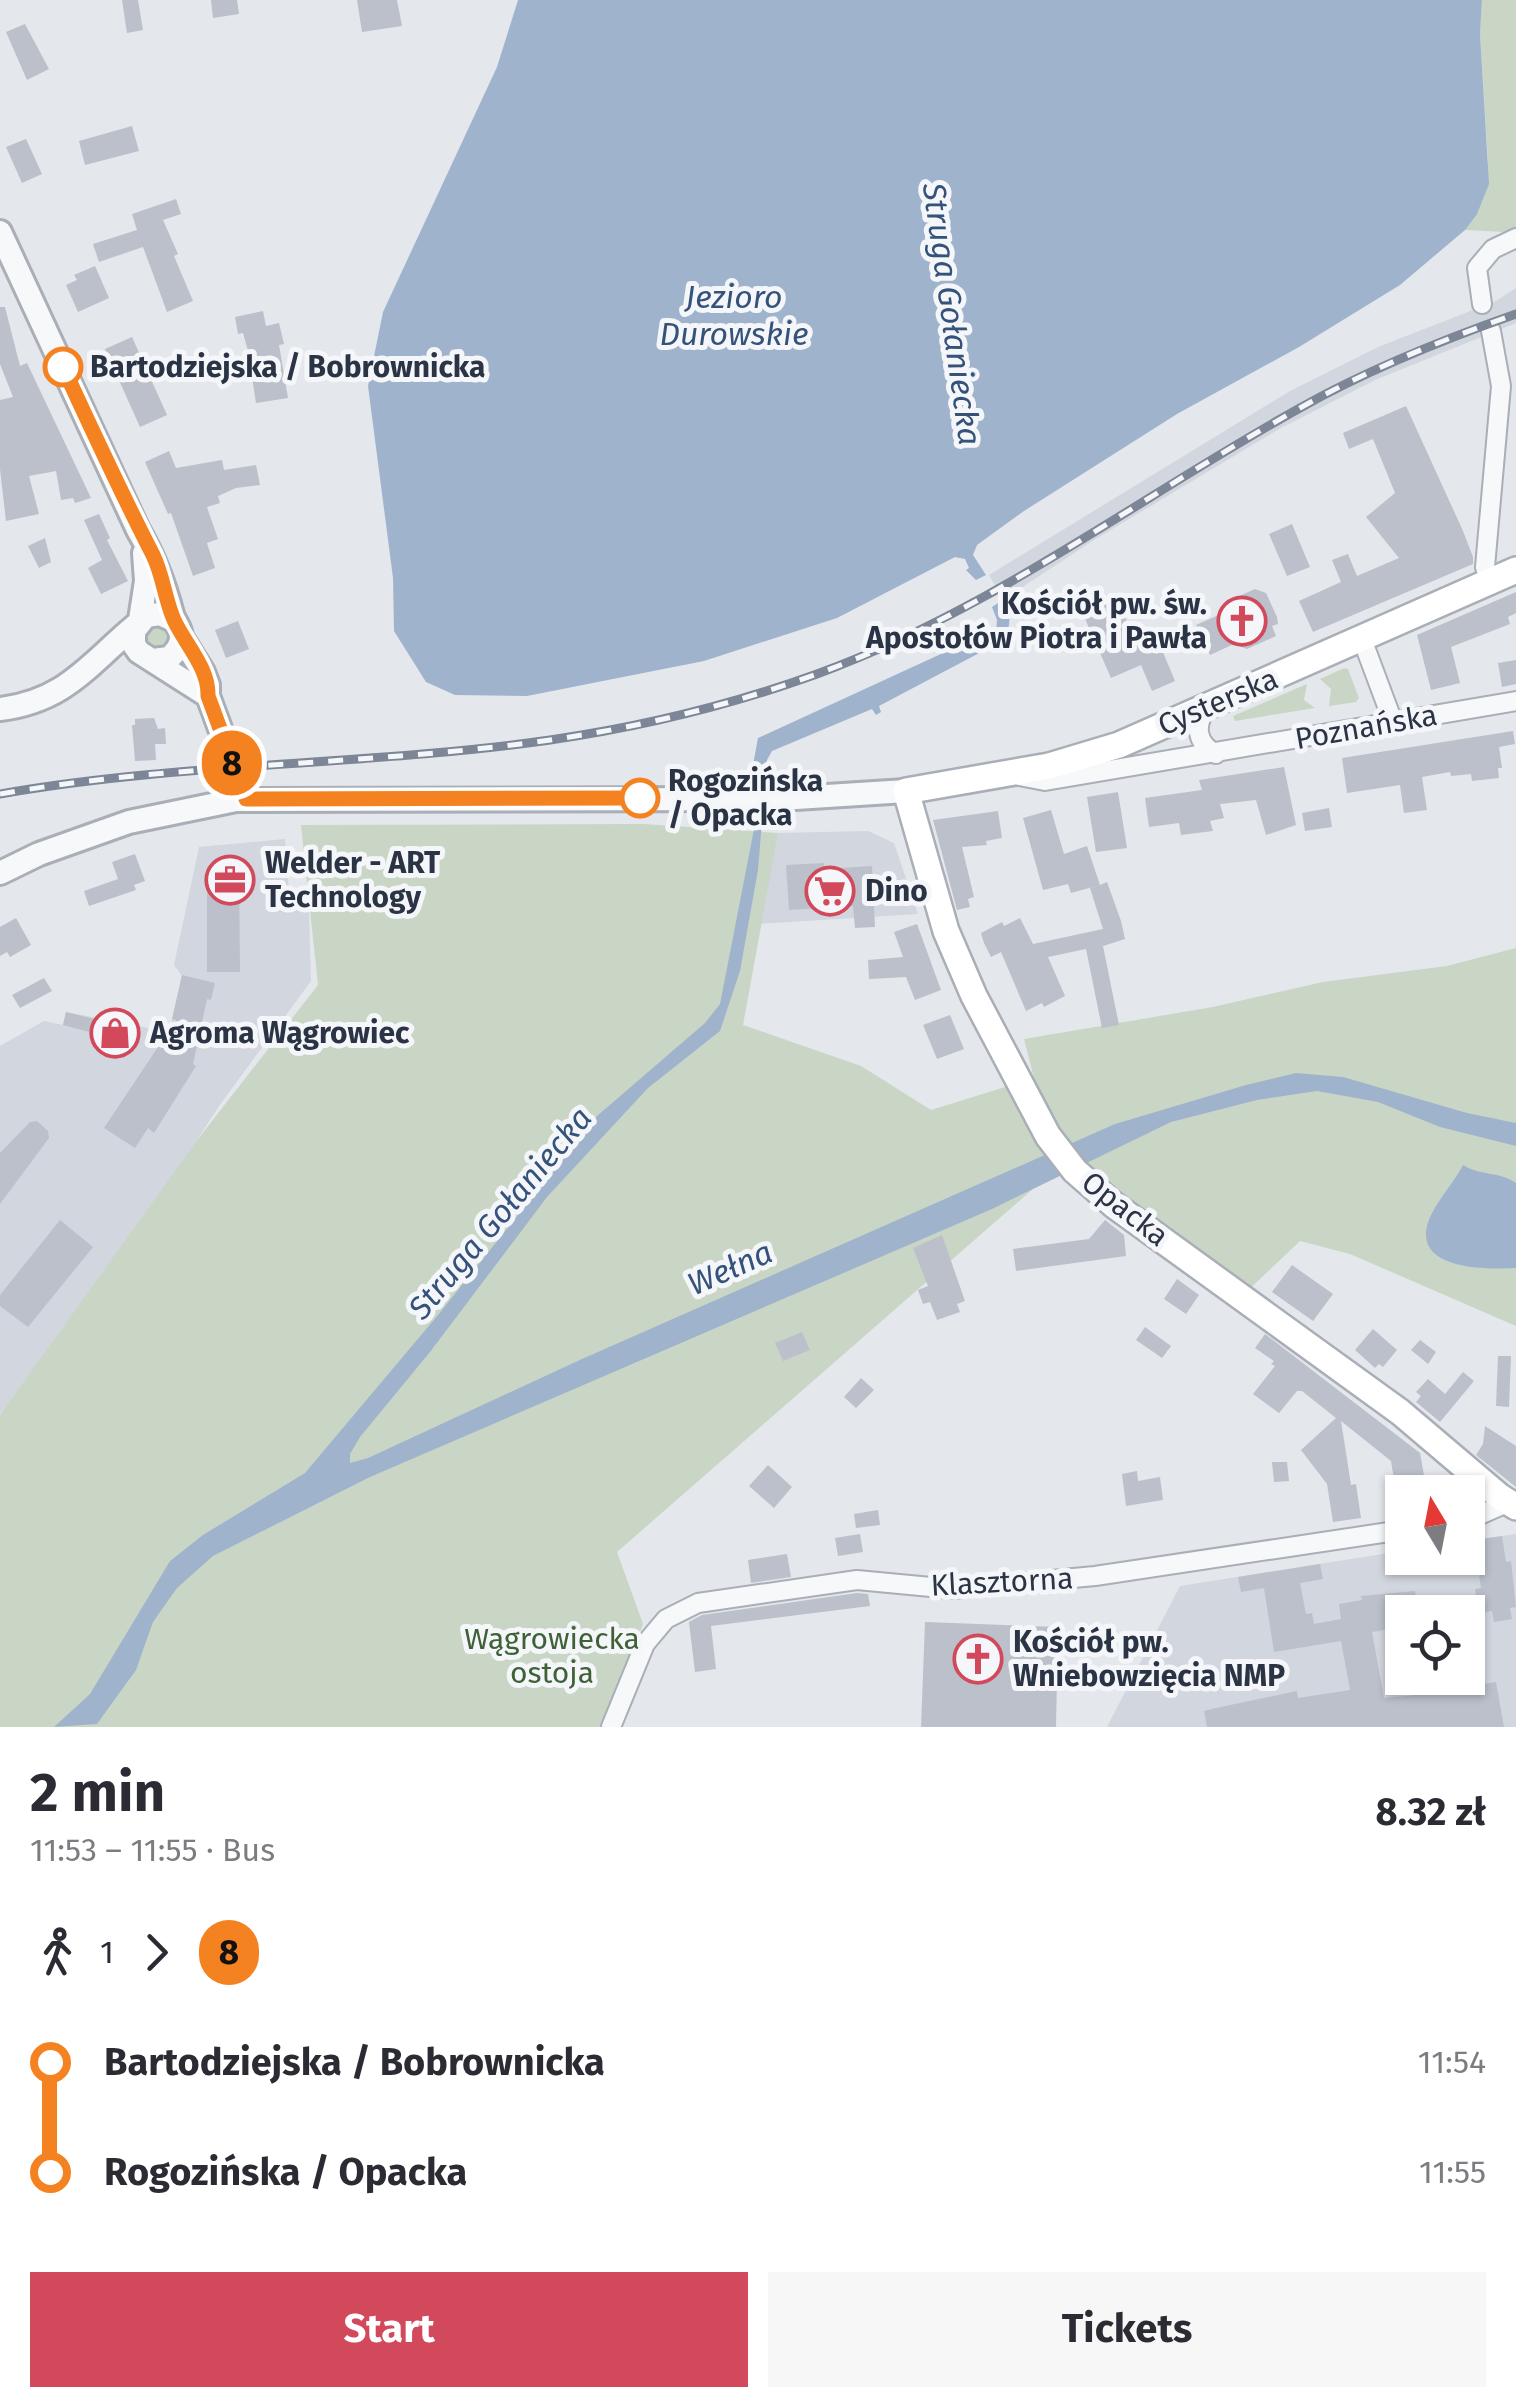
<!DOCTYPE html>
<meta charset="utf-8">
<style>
:root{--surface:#fff;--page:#f7f7f7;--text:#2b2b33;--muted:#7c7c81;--accent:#d1495b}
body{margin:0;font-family:"Fira Sans",sans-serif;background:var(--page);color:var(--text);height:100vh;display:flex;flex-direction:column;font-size:38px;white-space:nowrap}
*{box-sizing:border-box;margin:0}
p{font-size:32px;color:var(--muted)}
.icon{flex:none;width:55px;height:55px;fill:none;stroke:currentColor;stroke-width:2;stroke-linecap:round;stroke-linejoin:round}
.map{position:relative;height:1727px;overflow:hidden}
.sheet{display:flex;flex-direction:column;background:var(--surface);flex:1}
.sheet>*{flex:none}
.badge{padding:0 20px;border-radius:32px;font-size:35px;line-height:65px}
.needle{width:65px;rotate:350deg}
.controls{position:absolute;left:1385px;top:1475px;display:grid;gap:20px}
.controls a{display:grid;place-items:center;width:100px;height:100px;border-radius:0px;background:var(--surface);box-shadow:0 2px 8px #0004;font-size:50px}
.map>.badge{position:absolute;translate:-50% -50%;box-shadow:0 0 0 5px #fff}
.legs{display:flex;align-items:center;gap:15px;height:110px;padding:0 30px;font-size:32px}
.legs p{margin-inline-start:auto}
.summary{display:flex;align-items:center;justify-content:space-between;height:170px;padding:0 30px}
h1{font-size:55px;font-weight:700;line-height:75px}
.action{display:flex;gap:20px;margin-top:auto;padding:20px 30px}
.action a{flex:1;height:115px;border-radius:0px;background:var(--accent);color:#fff;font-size:40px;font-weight:700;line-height:115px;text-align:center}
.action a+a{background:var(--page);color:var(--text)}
ul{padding:0 30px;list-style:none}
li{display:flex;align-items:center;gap:35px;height:110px;font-size:38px}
li i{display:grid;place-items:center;width:15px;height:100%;margin:0 12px;background:currentColor}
li i::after{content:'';width:25px;height:25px;margin:-12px;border:8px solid;border-radius:50%;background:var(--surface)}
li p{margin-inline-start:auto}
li:first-child i{background:linear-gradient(#0000 50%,currentColor 0)}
li:last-child i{background:linear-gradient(currentColor 50%,#0000 0)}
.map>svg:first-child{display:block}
</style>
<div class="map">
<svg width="1516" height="1727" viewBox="0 0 1516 1727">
<rect width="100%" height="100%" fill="#e4e7ec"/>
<path fill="#d2d6de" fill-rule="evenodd" d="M1516 288V323L1375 380 1279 429 1094 540 1018 590 1001 596 989 575 1290 391 1378 347 1496 301Z
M868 831 894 843 918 914 760 924 778 833Z
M285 839 289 891 309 911 311 981 219 1106 103 1286 45 1363 0 1414V1046L44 1021 63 1025 66 1012 169 1032 182 976 174 965 199 847Z
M1516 1534V1727H1107L1180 1586 1402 1551V1558H1468V1541ZM1402 1612H1468V1678H1402Z"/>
<path fill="#c9d6c5" d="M1482 0H1516V228L1504 232 1465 230 1488 161 1480 34Z
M146 637a12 12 0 1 1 24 0a12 12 0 1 1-24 0Z
M1344 668 1348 669 1359 698 1356 702 1329 706 1331 689 1320 679Z
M1307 684 1304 700 1315 708 1235 721 1233 716Z
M643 824 778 833 743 1025 861 1066 931 1110 1034 1078 1024 1039 1213 1007 1323 982 1447 966 1516 948V1326L1350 1254 1300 1241 1241 1297 1073 1154 617 1552 643 1624 603 1727H0V1415L198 1139 318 985 301 825Z"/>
<path fill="#9fb4cc" d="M518 0H1482L1480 34 1489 184 1477 214 1465 230 1400 285 1299 347 1177 414 1024 511 977 545 973 555 986 575 976 580 966 570 969 568 965 559 955 557 837 618 704 661 527 696 455 695 426 682 394 631 393 578 368 386 383 312 497 67Z
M1001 601C1012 612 1012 627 1002 641L879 706 881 712 876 715 872 709 772 751 767 760 758 870 740 971 720 1031 648 1088 547 1197 430 1352 360 1437 350 1454V1463L368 1458 582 1359 1115 1124 1246 1085 1296 1073 1343 1077 1467 1113 1516 1123V1146L1440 1127 1378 1102 1317 1091 1257 1100 1171 1122 992 1209 370 1477 213 1556 177 1588 153 1622 136 1670 97 1724 54 1727 90 1694 170 1561 203 1535 305 1473 438 1315 597 1116 705 1023 720 1004 755 824 753 765 758 738 980 636 990 638 996 633 997 620 992 607Z
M1463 1165C1483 1177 1496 1170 1516 1183V1268C1481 1270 1404 1269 1432 1213 1441 1196 1454 1182 1463 1165Z"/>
<path fill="#bbc0ca" d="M122 0H138L143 30 127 33Z
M211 0H237L239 14 213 18Z
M357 0H397L402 26 362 32Z
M25 24 49 69 27 80 6 32Z
M132 126 139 151 85 165 79 141Z
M26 139 42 174 22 183 6 147Z
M176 199 181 214 163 220 178 254 174 256 193 301 167 312 143 247 99 262 93 244 137 230 132 214Z
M95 266 109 298 78 312 66 285 77 280 74 275Z
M0 307H5L20 366 27 363 91 498 75 503 73 498 61 500 56 471 29 476 39 514 6 521 0 469V400L13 397 0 364Z
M263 311 266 326 279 323 284 344 279 345 288 398 256 403 248 351 243 333 238 334 235 317Z
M132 337 167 415 140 427 105 349Z
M1406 406 1463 531 1473 557V564L1313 632 1299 601 1341 582 1332 560 1348 554 1357 576 1399 558 1366 517 1395 493 1373 439 1349 449 1343 433Z
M169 451 176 468 222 460 224 470 256 465 260 485 236 488 218 496 220 503 207 507 218 539 207 543 215 568 193 576 171 513 168 514 145 462Z
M99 514 110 538 107 540 128 581 101 594 88 568 102 560 84 520Z
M1292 524 1310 567 1287 576 1269 534Z
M45 538 51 562 39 568 28 546Z
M1255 589 1266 593 1277 617 1278 624 1272 626 1276 636 1247 649 1234 644 1210 655 1206 647 1201 649 1196 636 1200 634 1196 625 1232 609 1228 601Z
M1516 592V613L1508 617 1510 624 1451 647 1460 683 1431 690 1417 635Z
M1117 599 1136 642 1155 633 1175 681 1152 691 1141 665 1111 678 1083 614Z
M238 621 249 649 226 658 215 630Z
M1516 660V684L1502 687 1498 663Z
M154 718 158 729 165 728 166 744H155L156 760 135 761 132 725H135V719Z
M1513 731 1515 744 1499 747 1502 768H1498L1499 778 1472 781 1471 774 1451 776 1450 772 1422 777 1427 810 1404 813 1400 785 1347 793 1342 758Z
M1284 767 1296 825 1266 835 1256 800 1220 804 1224 818 1210 821 1213 831 1181 835 1179 823 1149 827 1145 798 1202 790 1199 780Z
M1118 792 1127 848 1096 852 1087 797Z
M1329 808 1332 827 1305 831 1302 813Z
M1051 810 1064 854 1087 846 1100 885 1107 882 1121 921 1125 939 1103 946 1119 1025 1102 1028 1086 949 1048 957 1065 996 1044 1007 1042 1003 1026 1011 1001 952 991 957 984 943 981 933 1002 922 1004 926 1020 918 1033 944 1103 929 1090 888 1100 885 1071 893 1068 884 1043 890 1023 818Z
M998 811 1002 838 986 841 987 845 962 847 974 897 968 899 970 907 957 910 933 820Z
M135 854 145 881 134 885 136 890 89 906 84 891 118 879 112 862Z
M824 863V869L872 866 875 927 855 928 853 906 789 910 786 865Z
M239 866 240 972H207V867Z
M16 918 31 945 10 957 7 952 0 956V927Z
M917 924 941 990 915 1000 906 977 869 979 868 960 903 957 894 932Z
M182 975 215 983 211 1000 207 999 193 1064 196 1066 154 1133 148 1128 135 1148 104 1128 176 1020 172 1019Z
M44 978 52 991 20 1008 12 995Z
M66 1012 127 1027 123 1041 63 1025Z
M950 1015 964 1049 937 1059 923 1025Z
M37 1121 48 1131 49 1138 0 1204V1153L30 1122Z
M60 1220 93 1247 28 1327 0 1306V1295Z
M1105 1220 1124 1235 1126 1256 1016 1271 1013 1249 1089 1239Z
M942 1235 965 1301 957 1304 960 1312 937 1320 930 1302 923 1304 918 1290 928 1286 913 1248Z
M1292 1265 1333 1294 1313 1321 1272 1292Z
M1177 1279 1199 1295 1186 1314 1164 1299Z
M1145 1327 1171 1346 1162 1358 1136 1340Z
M1373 1329 1397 1350 1383 1367 1379 1364 1375 1368 1355 1350Z
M802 1332 810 1350 783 1361 775 1343Z
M1265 1334 1420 1453 1427 1492H1396L1391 1461 1341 1421 1351 1485 1356 1484 1361 1518 1333 1522 1327 1484 1301 1450 1336 1418 1302 1391H1297L1279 1413 1253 1394 1275 1366 1271 1364 1274 1361 1255 1348Z
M1420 1340 1436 1352 1428 1364 1411 1350Z
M1498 1356H1511L1509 1407 1496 1406Z
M1463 1372 1474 1381 1440 1422 1416 1402 1421 1396 1416 1392 1428 1379 1445 1394Z
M861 1378 874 1390 856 1408 844 1397Z
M1485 1426 1516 1446V1487L1476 1455 1483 1444Z
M1272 1462H1287L1289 1481 1274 1482Z
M768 1465 792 1487 774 1508 749 1486Z
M1137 1471 1138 1481 1160 1477 1163 1500 1126 1506 1122 1474Z
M878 1510 880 1525 856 1528 854 1514Z
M860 1534 863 1552 838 1556 835 1538Z
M1502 1536 1506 1562 1511 1561 1516 1607 1510 1608 1512 1619 1494 1622 1492 1611 1479 1613 1475 1589 1481 1588 1474 1540Z
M787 1554 791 1577 751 1583 748 1560Z
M1320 1564 1323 1579 1300 1583 1306 1614 1312 1613 1314 1624 1341 1619 1339 1604 1362 1600 1361 1596 1415 1591 1418 1612H1402V1627L1372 1632 1384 1698 1426 1694 1425 1684 1455 1678 1471 1676 1472 1686 1496 1682 1504 1727H1207L1204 1711 1216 1708 1297 1691 1298 1698 1350 1690 1341 1641 1274 1652 1264 1588 1241 1592 1238 1577Z
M857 1593 868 1594 870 1606 711 1626 716 1669 695 1672 689 1622 702 1615Z
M925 1622 1058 1627 1056 1727H921Z"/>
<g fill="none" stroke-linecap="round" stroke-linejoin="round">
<g stroke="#a9aeb7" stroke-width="22">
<path id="minor" d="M1482 304 1477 268 1493 249 1516 238
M1489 582 1485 567 1501 386 1491 331
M1362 639 1393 722
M1207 708C1194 725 1196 743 1216 754
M1019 776 1045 781 1516 701
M1468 1520 1507 1503
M611 1727 645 1644 666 1619 698 1603 857 1580 952 1589 1095 1576 1402 1530"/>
</g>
<g stroke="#a9aeb7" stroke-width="28">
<path id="tertiary" d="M0 232 138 530C154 557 164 584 172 614 174 622 181 628 181 637 181 646 176 652 169 658L153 660
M140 620 146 581 144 553
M173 620 160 614 146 616 134 631V645L139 652 208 696
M181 637 203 672 208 685V696L246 799
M0 709C66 701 89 664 136 625
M0 873 39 854 129 822 236 800 780 799 906 791"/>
</g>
<g stroke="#a9aeb7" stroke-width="30">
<path id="secondary" d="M1516 570 1119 745 1049 766 906 791 946 931 974 996 1048 1136 1075 1171 1114 1205 1400 1412 1499 1496 1516 1507"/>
</g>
<use href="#minor" stroke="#f7f8fa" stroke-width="18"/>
<use href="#tertiary" stroke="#f7f8fa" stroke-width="22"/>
<use href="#secondary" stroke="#fff" stroke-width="25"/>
<g stroke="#7d8696" stroke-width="9">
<path id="rail" d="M0 794C182 762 367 766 550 740 641 727 731 705 817 674 993 610 1139 497 1300 408 1369 369 1442 340 1516 314"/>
</g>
<use href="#rail" stroke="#f4f6f9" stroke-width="5" stroke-dasharray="15" stroke-linecap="butt"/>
</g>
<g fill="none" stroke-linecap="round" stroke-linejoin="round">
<g stroke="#fff" stroke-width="22">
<path id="line-1" d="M63 367C92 430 121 493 153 555 163 575 165 600 174 620 185 644 209 668 208 696L246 799 640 798"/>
</g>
<use href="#line-1" stroke="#f58220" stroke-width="15"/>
</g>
<defs>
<g id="church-ring" transform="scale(2.5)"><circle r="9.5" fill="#f4f6f9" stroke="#d1495b" stroke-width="1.5"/><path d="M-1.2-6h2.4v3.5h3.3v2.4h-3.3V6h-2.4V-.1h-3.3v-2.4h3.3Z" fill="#d1495b"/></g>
<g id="office-ring" transform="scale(2.5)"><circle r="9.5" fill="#f4f6f9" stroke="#d1495b" stroke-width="1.5"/><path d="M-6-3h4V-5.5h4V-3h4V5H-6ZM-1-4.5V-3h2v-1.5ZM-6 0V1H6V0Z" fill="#d1495b"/></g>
<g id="supermarket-ring" transform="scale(2.5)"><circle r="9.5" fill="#f4f6f9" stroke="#d1495b" stroke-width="1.5"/><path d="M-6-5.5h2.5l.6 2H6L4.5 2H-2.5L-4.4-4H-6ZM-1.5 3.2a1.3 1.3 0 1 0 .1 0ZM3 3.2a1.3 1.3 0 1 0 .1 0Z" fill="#d1495b"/></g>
<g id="shop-ring" transform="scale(2.5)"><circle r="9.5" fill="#f4f6f9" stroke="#d1495b" stroke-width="1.5"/><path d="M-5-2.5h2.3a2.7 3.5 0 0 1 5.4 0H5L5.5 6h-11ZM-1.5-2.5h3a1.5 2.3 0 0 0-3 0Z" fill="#d1495b"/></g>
</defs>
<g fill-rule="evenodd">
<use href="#church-ring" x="1242" y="621"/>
<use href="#office-ring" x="230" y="880"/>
<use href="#supermarket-ring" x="830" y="891"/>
<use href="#shop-ring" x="115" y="1033"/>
<use href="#church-ring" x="978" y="1659"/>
</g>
<g fill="#fff" stroke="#f58220" stroke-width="5">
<circle cx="63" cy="367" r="18"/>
<circle cx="640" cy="798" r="18"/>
</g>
<g text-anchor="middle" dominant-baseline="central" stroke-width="10" stroke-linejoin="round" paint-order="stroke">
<g font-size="30" font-weight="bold" fill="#2b3445" stroke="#f4f6f9" text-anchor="start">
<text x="90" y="367">Bartodziejska / Bobrownicka</text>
<text x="668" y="781">Rogozińska<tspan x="668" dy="34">/ Opacka</tspan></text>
</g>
<g font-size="30" font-weight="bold" fill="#2b3445" stroke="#f4f6f9" text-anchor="start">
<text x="1207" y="604" text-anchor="end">Kościół pw. św.<tspan x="1207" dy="34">Apostołów Piotra i Pawła</tspan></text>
<text x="265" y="863">Welder - ART<tspan x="265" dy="34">Technology</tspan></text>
<text x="865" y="891">Dino</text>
<text x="150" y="1033">Agroma Wągrowiec</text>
<text x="1013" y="1642">Kościół pw.<tspan x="1013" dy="34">Wniebowzięcia NMP</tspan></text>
</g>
<g font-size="30" fill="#2b3445" stroke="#f4f6f9">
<text transform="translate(1218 702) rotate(-23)">Cysterska</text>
<text transform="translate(1366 727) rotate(-10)">Poznańska</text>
<text transform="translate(1125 1209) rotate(38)">Opacka</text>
<text transform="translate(1002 1582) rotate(-3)">Klasztorna</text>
</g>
<g font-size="30" fill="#3f6138" stroke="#f4f6f9">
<text x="552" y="1639">Wągrowiecka<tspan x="552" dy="34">ostoja</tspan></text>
</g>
<g font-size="32" font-style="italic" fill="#34527a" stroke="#f4f6f9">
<text x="734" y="297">Jezioro<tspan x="734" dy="37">Durowskie</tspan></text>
<text transform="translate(952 314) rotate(82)">Struga Gołaniecka</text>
<text transform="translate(500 1213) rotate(-50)">Struga Gołaniecka</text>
<text transform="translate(730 1268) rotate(-24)">Wełna</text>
</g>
</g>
</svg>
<div class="controls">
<a><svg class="needle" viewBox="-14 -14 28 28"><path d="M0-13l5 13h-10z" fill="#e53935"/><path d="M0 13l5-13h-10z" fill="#7c7c81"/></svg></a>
<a><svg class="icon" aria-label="locate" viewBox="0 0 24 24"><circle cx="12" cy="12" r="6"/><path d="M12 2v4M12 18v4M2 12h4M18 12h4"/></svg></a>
</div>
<b class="badge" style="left:232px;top:763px;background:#f58220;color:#111">8</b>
</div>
<section class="sheet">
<div class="summary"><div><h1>2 min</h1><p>11:53 – 11:55 · Bus</p></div><b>8.32 zł</b></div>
<div class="legs"><svg class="icon" aria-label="walk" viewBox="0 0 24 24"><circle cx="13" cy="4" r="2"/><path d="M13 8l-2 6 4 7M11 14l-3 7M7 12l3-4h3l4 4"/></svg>1<svg class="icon" aria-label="forward" viewBox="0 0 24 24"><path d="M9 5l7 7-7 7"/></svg><b class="badge" style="background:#f58220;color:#111">8</b></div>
<ul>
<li><i style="color:#f58220"></i><b>Bartodziejska / Bobrownicka</b><p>11:54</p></li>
<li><i style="color:#f58220"></i><b>Rogozińska / Opacka</b><p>11:55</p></li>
</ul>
<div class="action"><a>Start</a><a>Tickets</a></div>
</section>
